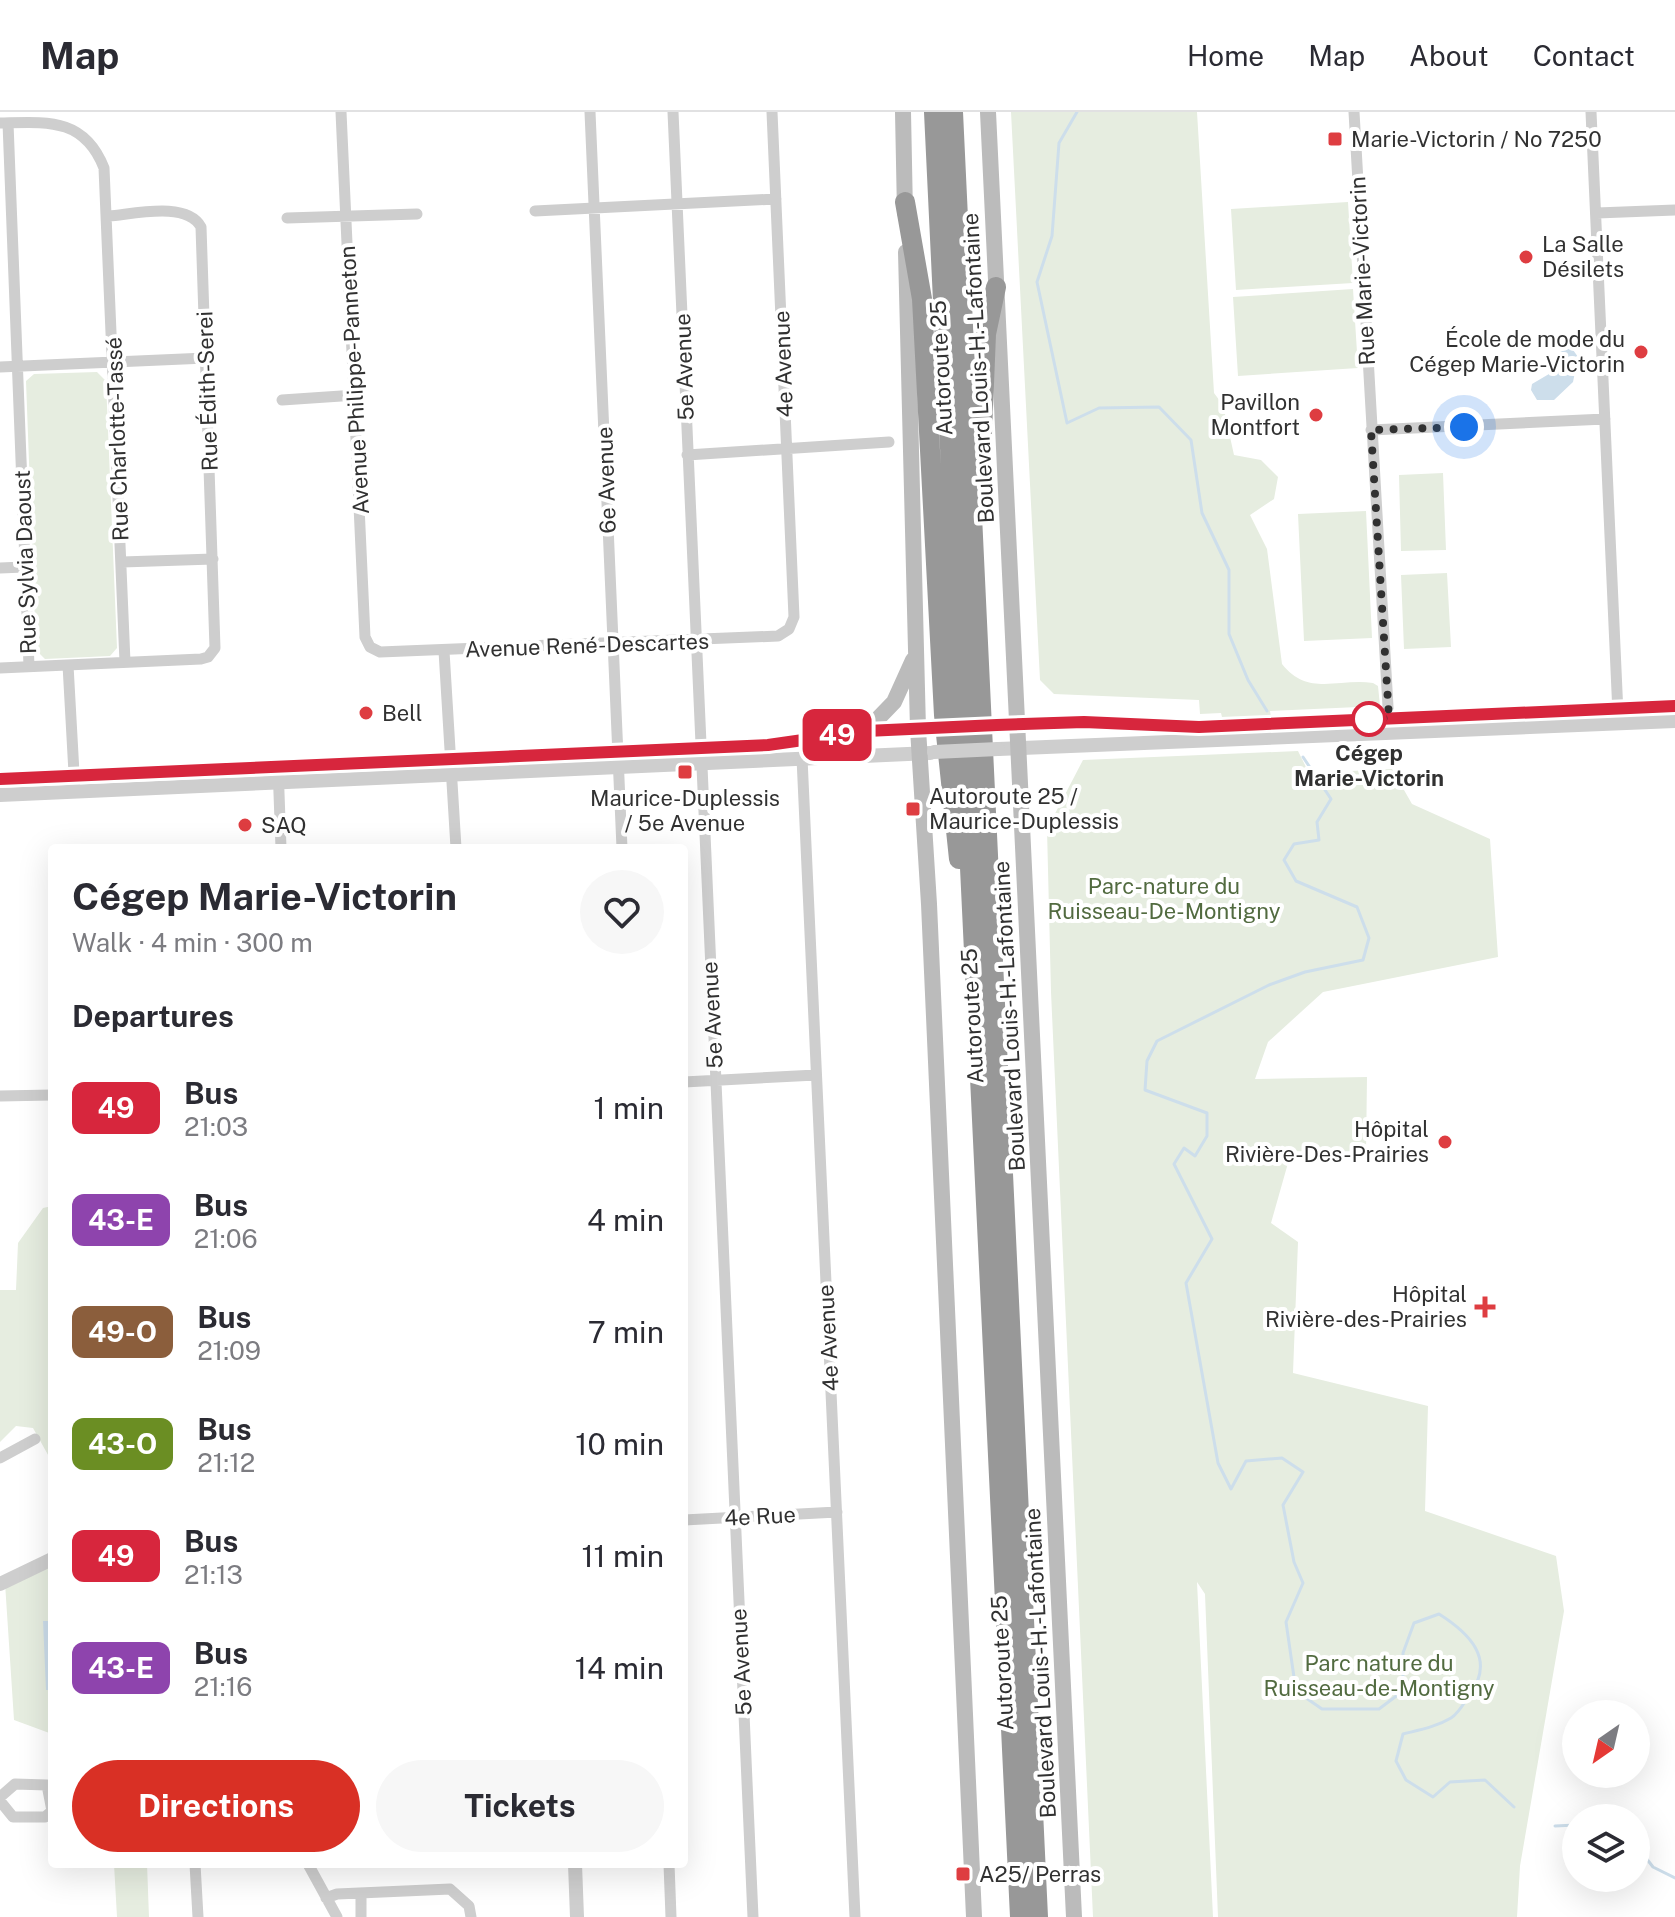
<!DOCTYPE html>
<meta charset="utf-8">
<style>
:root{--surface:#fff;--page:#f7f7f7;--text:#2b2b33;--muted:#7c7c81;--line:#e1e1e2;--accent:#d93025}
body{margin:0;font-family:"Public Sans",sans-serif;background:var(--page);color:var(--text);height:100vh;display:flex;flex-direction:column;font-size:30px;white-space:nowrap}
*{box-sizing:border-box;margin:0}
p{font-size:26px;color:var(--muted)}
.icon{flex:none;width:44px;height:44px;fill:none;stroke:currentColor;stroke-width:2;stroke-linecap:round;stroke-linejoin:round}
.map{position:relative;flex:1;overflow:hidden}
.side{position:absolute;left:48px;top:732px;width:640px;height:1024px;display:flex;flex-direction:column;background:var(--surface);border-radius:8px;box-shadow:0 8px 32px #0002}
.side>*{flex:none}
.badge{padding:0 16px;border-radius:12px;font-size:28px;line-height:52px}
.needle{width:52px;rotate:214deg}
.fabs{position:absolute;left:1562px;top:1588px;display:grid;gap:16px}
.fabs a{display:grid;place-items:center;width:88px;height:88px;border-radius:50%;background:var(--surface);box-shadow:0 8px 32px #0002;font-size:40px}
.you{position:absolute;width:40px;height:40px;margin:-20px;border:6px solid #fff;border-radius:50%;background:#1a73e8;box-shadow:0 0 0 12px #1a73e833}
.map>.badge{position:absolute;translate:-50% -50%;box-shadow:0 0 0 4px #fff}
h2{padding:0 24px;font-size:30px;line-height:72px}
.round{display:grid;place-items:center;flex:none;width:84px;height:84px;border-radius:42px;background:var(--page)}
.summary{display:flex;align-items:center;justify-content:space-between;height:136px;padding:0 24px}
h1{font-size:38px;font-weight:700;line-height:60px}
.button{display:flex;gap:16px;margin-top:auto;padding:16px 24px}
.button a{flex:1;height:92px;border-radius:48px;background:var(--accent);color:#fff;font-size:32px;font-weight:700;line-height:92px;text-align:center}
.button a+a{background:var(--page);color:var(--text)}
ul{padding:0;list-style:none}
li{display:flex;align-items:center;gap:24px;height:112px;padding:0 24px}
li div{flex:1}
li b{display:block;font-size:30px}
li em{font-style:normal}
li .badge{min-width:88px;font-weight:700;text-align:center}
header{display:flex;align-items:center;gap:48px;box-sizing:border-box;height:112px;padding:0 40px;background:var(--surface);border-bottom:2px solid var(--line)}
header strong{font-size:38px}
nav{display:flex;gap:44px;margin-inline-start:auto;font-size:28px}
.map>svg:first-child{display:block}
</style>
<header>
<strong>Map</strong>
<nav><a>Home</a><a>Map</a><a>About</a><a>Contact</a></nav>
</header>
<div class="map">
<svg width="1675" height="1805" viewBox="0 0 1675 1805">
<rect width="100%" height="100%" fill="#fff"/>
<path fill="#e6ede0" d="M1011 0H1197L1214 281 1223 293 1234 343 1261 348 1278 365 1274 387 1250 403 1267 437 1282 552C1308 585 1338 566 1373 571L1378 574 1380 594 1270 599 1271 605H1222L1221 601 1200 602 1199 588 1054 582 1040 568Z
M1348 90 1353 171 1236 178 1231 97Z
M1353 177 1358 256 1238 264 1233 185Z
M97 260 106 269 117 536 110 544 45 547 36 538 26 269 34 262Z
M1443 361 1446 438 1401 439 1399 363Z
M1366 399 1372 526 1304 529 1298 402Z
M1447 461 1451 535 1404 537 1401 463Z
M1298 639 1309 661 1392 657 1412 692 1490 727 1498 845 1323 880 1268 930 1255 967 1367 965 1366 1040 1290 1044 1271 1111 1298 1130 1293 1261 1428 1294 1425 1399 1556 1444 1564 1499 1520 1754 1517 1805H1218L1205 1482 1197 1470 1213 1805H1093L1051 880 1047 717 1083 648Z
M52 1094V1350L33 1316 16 1314 0 1330V1178H16L18 1131 43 1096Z
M52 1447V1622L14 1608 5 1471Z
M114 1752H147L149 1805H117Z"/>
<path fill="#cddeeb" d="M1571 235 1578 245 1573 270 1554 288H1537L1531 278 1532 272 1549 262 1558 241Z
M43 1509H52V1578H46Z"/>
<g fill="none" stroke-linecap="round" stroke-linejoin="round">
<path stroke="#cddeeb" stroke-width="3" d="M1077 0 1059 31 1052 124 1037 170 1067 311 1099 296 1159 295 1191 328 1202 401 1229 458V522L1248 568 1267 599
M1303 645 1331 687 1317 710 1319 728 1294 732 1284 748 1296 769 1357 795 1369 826 1363 848 1305 860 1269 873 1157 929 1147 949 1145 978 1207 1001V1024L1195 1044 1184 1036 1174 1052 1212 1127 1186 1171 1218 1351 1231 1377 1246 1349 1282 1346 1303 1360 1283 1393 1294 1450 1303 1471 1286 1510 1296 1579 1322 1597H1379L1403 1579V1541L1414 1511 1439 1502C1469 1521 1496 1547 1470 1582 1464 1591 1459 1601 1451 1606 1436 1615 1419 1618 1403 1622L1396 1649 1406 1668 1433 1685 1450 1670 1485 1668 1514 1695
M1555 1714 1576 1713
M1636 1733 1653 1755 1675 1766"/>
<path stroke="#cecece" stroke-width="11" d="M341 0 365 525 370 535 380 540 778 524 789 517 794 505 772 0
M590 0 622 736
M673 0 753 1805
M1354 0 1389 612
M1591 0 1618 602
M0 11C46 10 84 5 104 56L125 550
M8 11 29 554
M535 99 776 87
M1597 101 1675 98
M287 106 417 102
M0 255 206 246
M282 288 356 283
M1371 318 1605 307
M687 343 889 330
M122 450 213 447
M0 456 24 455
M444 539 456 736
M68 553 75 679
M0 556 201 547 208 545 215 536 201 115C187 89 134 102 109 104
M802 646 855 1805
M278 654 281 736
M684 970 816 963
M0 984 52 983
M0 1346 35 1327
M684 1408 837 1400
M0 1685 15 1672 47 1673 52 1699 45 1705H13L0 1689
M195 1752 198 1805
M308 1752 337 1805
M669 1752 671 1805
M361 1781V1805
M326 1786 337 1782 450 1777 469 1794 471 1805"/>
<path stroke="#cecece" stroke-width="14" d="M997 613 1084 610 1199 615 1675 594
M998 637 1675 609
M0 667 768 633 866 619 928 617
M0 683 930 641
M0 1472 52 1447
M575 1752 577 1805"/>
<path stroke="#bbb" stroke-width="16" d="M903 0 905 101
M988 0 1074 1805
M906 140 918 617 929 792 974 1805
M866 619 894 590 913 548"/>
<path stroke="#989898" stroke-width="20" d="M934 0 1020 1805
M953 0 1038 1805
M905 90 922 187 944 603 959 747
M981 346 986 222 996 175"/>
<path stroke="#cecece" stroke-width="14" d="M933 616 997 613
M934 640 998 637"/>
</g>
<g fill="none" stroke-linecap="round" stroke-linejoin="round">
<g stroke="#fff" stroke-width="18">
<path id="line" d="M0 667 768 633 866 619 997 613 1084 610 1199 615 1675 594"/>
</g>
<use href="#line" stroke="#d7263d" stroke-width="12"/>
<path stroke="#313131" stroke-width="8" stroke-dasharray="0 14.4" d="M1369 607 1389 606 1371 318 1464 315"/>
</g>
<g fill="#de3d41" stroke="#fff" stroke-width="3">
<rect x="1327" y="19" width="16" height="16" rx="4"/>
<circle cx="1526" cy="145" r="8"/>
<circle cx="1641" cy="240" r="8"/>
<circle cx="1316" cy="303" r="8"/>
<circle cx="366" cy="601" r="8"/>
<rect x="677" y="652" width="16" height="16" rx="4"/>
<rect x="905" y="689" width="16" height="16" rx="4"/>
<circle cx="245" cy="713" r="8"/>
<circle cx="1445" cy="1030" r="8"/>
<path d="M1481 1183h8v8h8v8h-8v8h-8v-8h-8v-8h8z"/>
<rect x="955" y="1754" width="16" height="16" rx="4"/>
</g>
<circle fill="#fff" stroke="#d7263d" stroke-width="4" cx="1369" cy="607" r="16"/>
<g text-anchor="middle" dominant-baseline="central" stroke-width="8" stroke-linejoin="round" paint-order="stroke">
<g font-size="22" fill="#313131" stroke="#fff" text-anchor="start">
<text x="1351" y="27">Marie-Victorin / No 7250</text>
<text x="1542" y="132">La Salle<tspan x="1542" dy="25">Désilets</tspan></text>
<text x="1625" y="227" text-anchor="end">École de mode du<tspan x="1625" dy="25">Cégep Marie-Victorin</tspan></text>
<text x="1300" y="290" text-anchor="end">Pavillon<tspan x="1300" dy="25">Montfort</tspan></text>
<text x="382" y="601">Bell</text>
<text x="929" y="684">Autoroute 25 /<tspan x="929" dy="25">Maurice-Duplessis</tspan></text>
<text x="685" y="686" text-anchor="middle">Maurice-Duplessis<tspan x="685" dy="25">/ 5e Avenue</tspan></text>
<text x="261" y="713">SAQ</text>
<text x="1429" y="1017" text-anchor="end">Hôpital<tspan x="1429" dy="25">Rivière-Des-Prairies</tspan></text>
<text x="1467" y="1182" text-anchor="end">Hôpital<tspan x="1467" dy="25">Rivière-des-Prairies</tspan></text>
<text x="979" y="1762">A25/ Perras</text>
</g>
<g font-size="22" fill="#313131" stroke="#fff">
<text transform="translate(1362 159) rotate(-93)">Rue Marie-Victorin</text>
<text transform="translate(783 252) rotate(-92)">4e Avenue</text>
<text transform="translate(684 255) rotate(-92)">5e Avenue</text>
<text transform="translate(941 256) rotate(-93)">Autoroute 25</text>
<text transform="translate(978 256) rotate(-93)">Boulevard Louis-H.-Lafontaine</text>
<text transform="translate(354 268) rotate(-93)">Avenue Philippe-Panneton</text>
<text transform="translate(207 279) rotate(-92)">Rue Édith-Serei</text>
<text transform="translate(117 327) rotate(-92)">Rue Charlotte-Tassé</text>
<text transform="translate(606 368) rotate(-92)">6e Avenue</text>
<text transform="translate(25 450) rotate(-92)">Rue Sylvia Daoust</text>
<text transform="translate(587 533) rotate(-2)">Avenue René-Descartes</text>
<text transform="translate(712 903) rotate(-93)">5e Avenue</text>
<text transform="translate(972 904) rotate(-93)">Autoroute 25</text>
<text transform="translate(1009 904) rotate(-93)">Boulevard Louis-H.-Lafontaine</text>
<text transform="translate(828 1226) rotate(-93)">4e Avenue</text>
<text transform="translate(760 1404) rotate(-3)">4e Rue</text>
<text transform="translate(741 1550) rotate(-93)">5e Avenue</text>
<text transform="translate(1002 1551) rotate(-93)">Autoroute 25</text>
<text transform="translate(1040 1551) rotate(-93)">Boulevard Louis-H.-Lafontaine</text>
</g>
<g font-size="22" font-weight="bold" fill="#313131" stroke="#fff">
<text x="1369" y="641">Cégep<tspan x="1369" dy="25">Marie-Victorin</tspan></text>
</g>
<g font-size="22" fill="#526b40" stroke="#fff">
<text x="1164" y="774">Parc-nature du<tspan x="1164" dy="25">Ruisseau-De-Montigny</tspan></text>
<text x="1379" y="1551">Parc nature du<tspan x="1379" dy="25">Ruisseau-de-Montigny</tspan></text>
</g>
</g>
</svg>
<div class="fabs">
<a><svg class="needle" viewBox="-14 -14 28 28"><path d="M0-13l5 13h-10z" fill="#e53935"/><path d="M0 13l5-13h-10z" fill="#7c7c81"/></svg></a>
<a><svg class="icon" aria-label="layers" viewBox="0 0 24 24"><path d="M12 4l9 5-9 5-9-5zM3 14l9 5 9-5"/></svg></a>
</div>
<div class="you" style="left:1464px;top:315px"></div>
<b class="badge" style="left:837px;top:623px;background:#d7263d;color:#fff">49</b>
<section class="side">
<div class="summary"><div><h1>Cégep Marie-Victorin</h1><p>Walk · 4 min · 300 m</p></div><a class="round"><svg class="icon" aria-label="heart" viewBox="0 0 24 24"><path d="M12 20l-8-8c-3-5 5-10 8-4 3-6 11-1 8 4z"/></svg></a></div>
<h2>Departures</h2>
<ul>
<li><span class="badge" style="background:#d7263d;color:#fff">49</span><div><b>Bus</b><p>21:03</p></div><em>1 min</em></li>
<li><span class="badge" style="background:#8e44ad;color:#fff">43-E</span><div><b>Bus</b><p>21:06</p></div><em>4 min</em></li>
<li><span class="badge" style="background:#8b5e3c;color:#fff">49-O</span><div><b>Bus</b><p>21:09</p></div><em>7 min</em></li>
<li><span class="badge" style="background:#6b8e23;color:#fff">43-O</span><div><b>Bus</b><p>21:12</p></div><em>10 min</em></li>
<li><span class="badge" style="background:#d7263d;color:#fff">49</span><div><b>Bus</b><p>21:13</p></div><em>11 min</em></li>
<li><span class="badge" style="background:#8e44ad;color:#fff">43-E</span><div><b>Bus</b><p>21:16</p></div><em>14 min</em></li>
</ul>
<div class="button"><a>Directions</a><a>Tickets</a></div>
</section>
</div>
